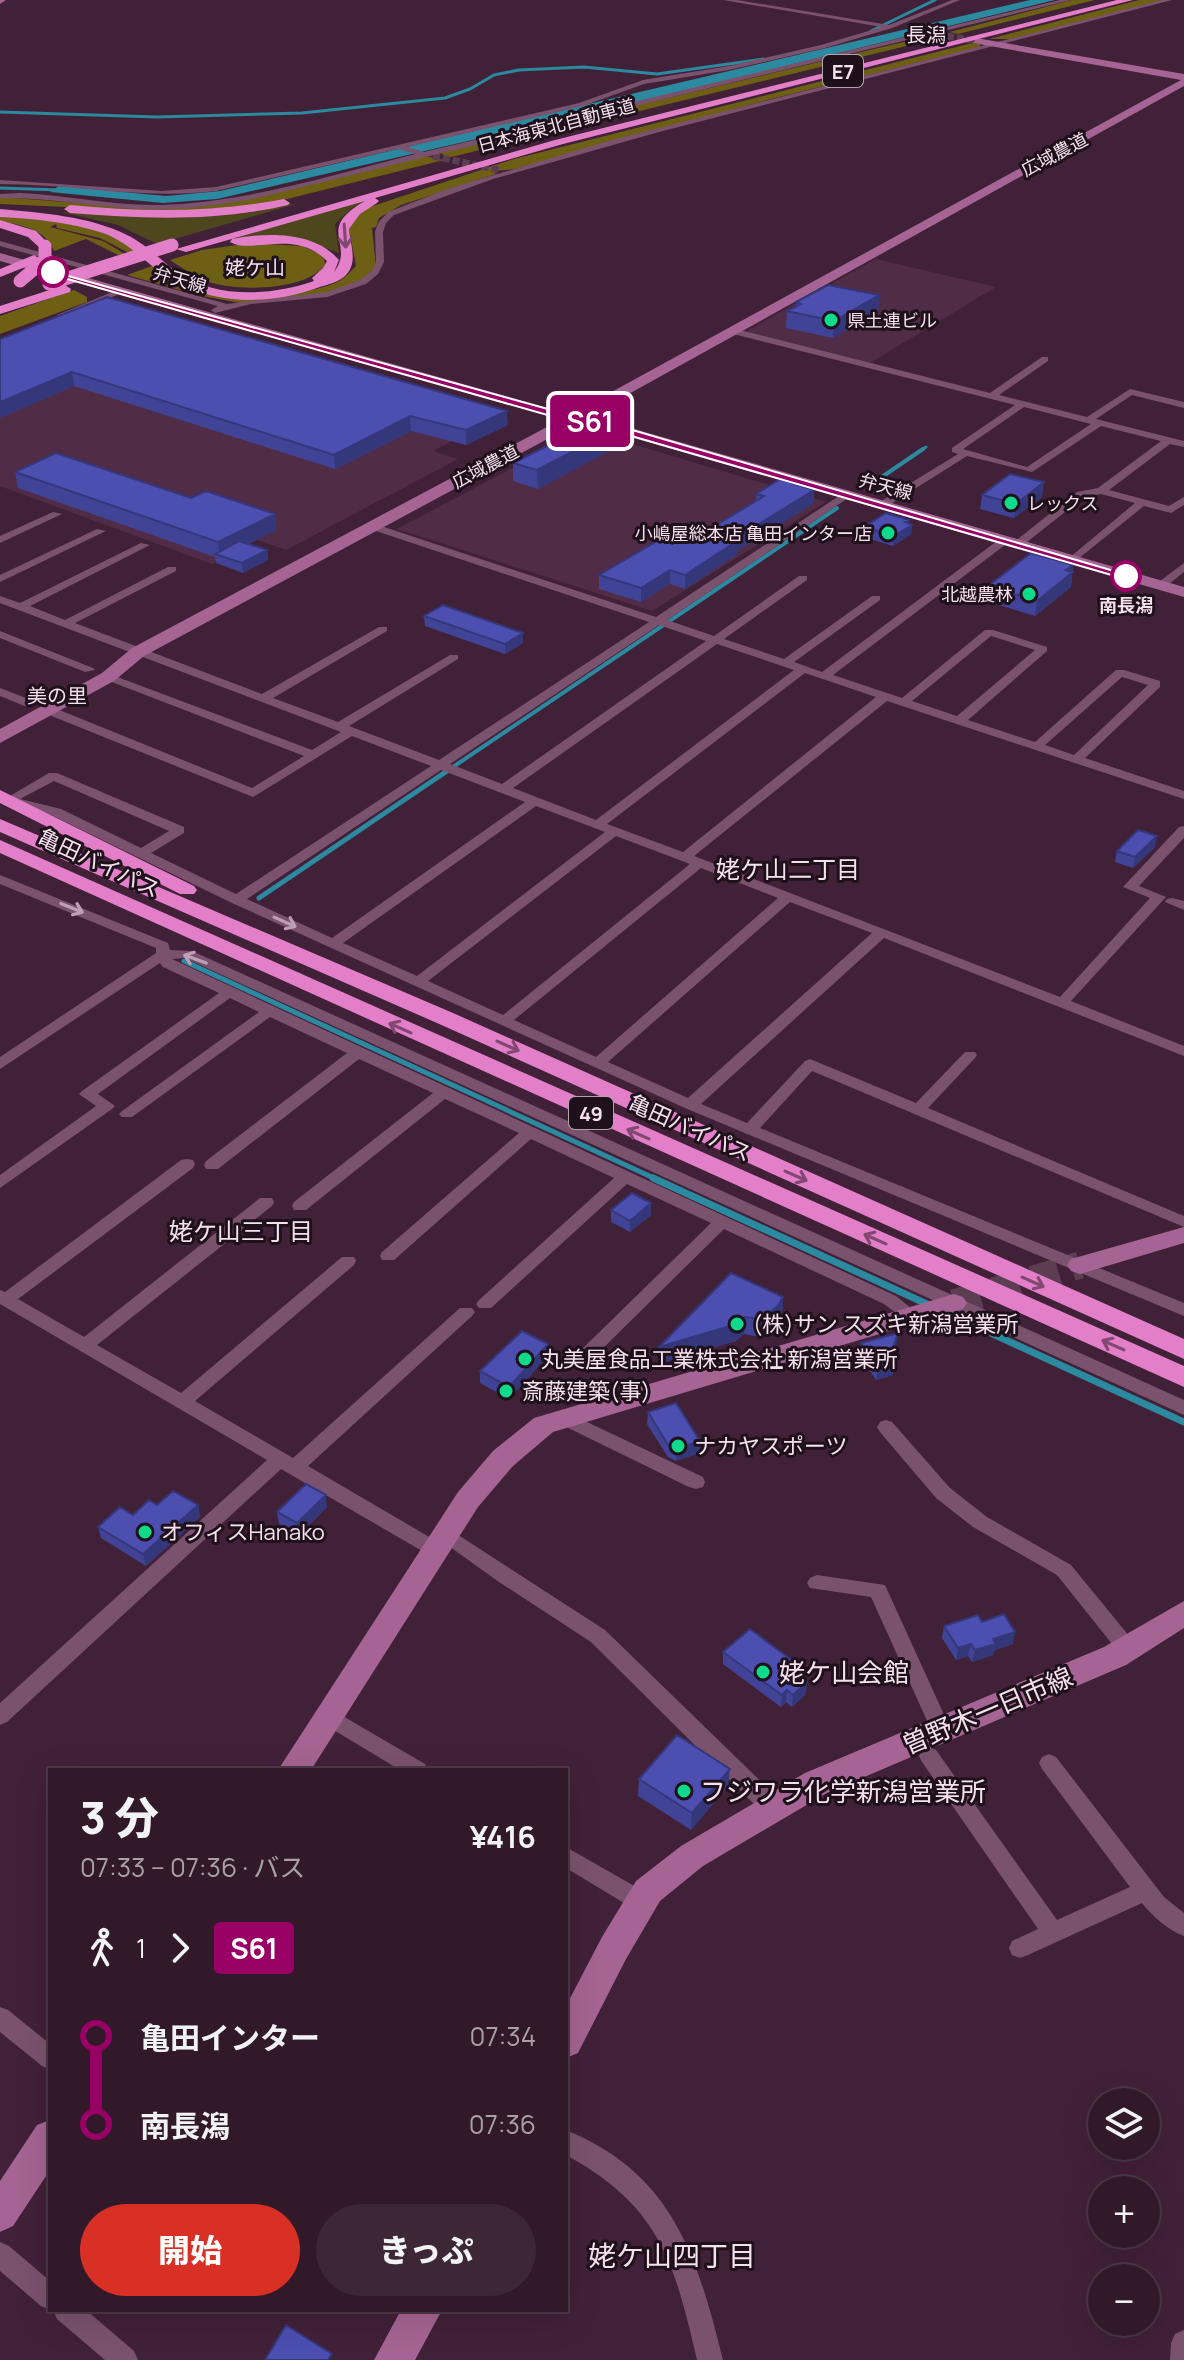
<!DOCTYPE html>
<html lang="ja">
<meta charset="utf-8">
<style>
:root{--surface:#31192a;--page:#3d2636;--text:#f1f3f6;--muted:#a8a0a8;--line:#4c3847;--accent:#d93025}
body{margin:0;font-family:Manrope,"Noto Sans JP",sans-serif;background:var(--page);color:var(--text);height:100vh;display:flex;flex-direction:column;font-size:30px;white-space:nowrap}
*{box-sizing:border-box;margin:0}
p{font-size:26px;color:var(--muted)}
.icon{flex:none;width:44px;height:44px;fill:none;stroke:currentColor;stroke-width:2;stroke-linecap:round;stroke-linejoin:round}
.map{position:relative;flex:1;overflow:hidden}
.details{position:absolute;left:48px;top:1768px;width:520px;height:544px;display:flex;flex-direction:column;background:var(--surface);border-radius:0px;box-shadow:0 8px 32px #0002,0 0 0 2px var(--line)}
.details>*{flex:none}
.badge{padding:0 16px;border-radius:6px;font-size:28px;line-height:52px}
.fabs{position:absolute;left:1088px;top:2088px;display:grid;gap:16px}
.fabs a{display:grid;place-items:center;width:72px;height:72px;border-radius:50%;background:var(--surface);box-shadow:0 8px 32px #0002,0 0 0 2px var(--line);font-size:40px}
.map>.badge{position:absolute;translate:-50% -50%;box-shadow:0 0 0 4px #fff}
.legs{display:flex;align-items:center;gap:12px;height:88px;padding:0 32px;font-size:26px}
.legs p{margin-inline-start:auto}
.head{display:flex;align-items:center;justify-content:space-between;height:136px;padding:0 32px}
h1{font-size:44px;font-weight:800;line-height:60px}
.primary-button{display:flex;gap:16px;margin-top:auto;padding:16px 32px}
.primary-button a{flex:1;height:92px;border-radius:48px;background:var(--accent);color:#fff;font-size:32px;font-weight:800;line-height:92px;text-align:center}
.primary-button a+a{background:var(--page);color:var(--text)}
ul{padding:0 32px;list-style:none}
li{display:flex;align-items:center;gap:28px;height:88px;font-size:30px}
li i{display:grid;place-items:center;width:12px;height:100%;margin:0 10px;background:currentColor}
li i::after{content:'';width:20px;height:20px;margin:-10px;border:6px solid;border-radius:50%;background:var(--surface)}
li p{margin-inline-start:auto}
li:first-child i{background:linear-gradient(#0000 50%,currentColor 0)}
li:last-child i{background:linear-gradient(currentColor 50%,#0000 0)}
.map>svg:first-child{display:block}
</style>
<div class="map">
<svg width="1184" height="2360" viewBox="0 0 1184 2360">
<rect width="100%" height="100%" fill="#412138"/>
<path fill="#502c46" d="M876 259 996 287 870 363 745 332Z
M0 344 504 413 433 451 458 459 286 550 257 540 212 564 0 486Z
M599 434 826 502 652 611 397 529 569 438Z"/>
<path fill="#4e461d" d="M385 193 352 208 335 224 339 253 305 241 228 239Z
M299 203 157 244 118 225 61 212 201 217Z"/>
<path fill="#6d6015" d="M1072 0H1095L958 34 950 32Z
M1139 0H1171L1011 39H989Z
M929 36 943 37 447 158 440 152Z
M972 43 980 44V47L771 99 515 169 493 171 496 174 401 205 379 218 376 227 372 228 376 267 362 281 339 292 240 303 197 295 127 275 152 266C164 275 174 285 189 289 220 300 308 297 337 282 344 279 350 272 356 266L349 229 360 213 370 207 514 159Z
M425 156 444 160 259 206 198 213 0 204V197L118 206 198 207Z
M0 216C39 220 105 222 134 251L129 253 100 238 57 228 56 224 50 227 103 241 125 254 118 255 86 239 54 251C46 229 20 225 0 221Z
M251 243 302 246 324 256 325 265C305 292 232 292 203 280 192 275 181 267 170 260L202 250Z
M74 290 87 297V302L0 334V316Z"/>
<path fill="#2b89a0" d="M1030 0H1055L684 91 217 199 163 203 50 192 59 186 166 196 220 191Z"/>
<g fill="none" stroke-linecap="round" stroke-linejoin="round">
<path stroke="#2b89a0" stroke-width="3" d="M871 31 935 0
M0 112 157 117 302 113 445 98 470 89 494 75 519 70 584 67 657 74 764 59
M0 188 60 190
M920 451 926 447"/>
<path stroke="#2b89a0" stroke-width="4" d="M870 485 923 449
M447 771 837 508"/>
<path stroke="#2b89a0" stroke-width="5" d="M259 898 450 769
M184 961 658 1180"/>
<path stroke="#2b89a0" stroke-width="7" d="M653 1178 929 1305
M943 1311 1184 1422"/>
<path stroke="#5c3e53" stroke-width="7" stroke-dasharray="7 3" stroke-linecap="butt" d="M947 36 976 41
M433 156 499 170"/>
<path stroke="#5c3e53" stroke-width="27" stroke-dasharray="27 14" stroke-linecap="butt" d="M954 1303 1080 1265"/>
<path fill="#7b526e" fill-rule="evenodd" d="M723 0H737L889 25 952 0H960L892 28 825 48 729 70 644 84 583 106 407 147 424 152 1060 0H1071L257 198C218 205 180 211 141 209 94 207 47 197 0 198V194L20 193C67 195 114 206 161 205 248 202 332 175 415 154L398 149 216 191C144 200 73 184 0 184V180L162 191 216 187 579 103 643 80 729 66 821 45 882 27Z
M1162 0H1172L659 132 493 179 394 215 386 223 383 232 384 262 378 274 366 284 327 297 251 304 215 313 211 310 218 306 0 246V241L227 304 327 292 360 280 372 271 376 262 375 232 378 223 388 212 447 189 612 140Z
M117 290 124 292 64 317 57 315Z
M732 328 990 393 1042 357H1048V361L999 395 1087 417 1130 389 1184 402V408L1132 395 1096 419 1184 441V447L1170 444 1109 490 1169 506 1184 497V505L1171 513 1144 506 1073 563 1068 560 1069 558 1135 503 1101 494 1084 497 1022 546H1014V542L1077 492 1098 488 1161 441 1101 426 1032 472 967 456 886 507H878V503L958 454 952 452V448L1015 405 729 333 728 331ZM1024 407 1091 424 1027 467 963 449Z
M842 494 851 496 667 620 714 636 799 576H807V580L724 639 784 659 872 596H880V600L794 662 822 672 1001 538H1009V542L833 675 902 698 985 630H993L1047 647V651L968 720 1035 742 1116 670H1124L1160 681V687L1085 758 1184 791V799L887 701 694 856 1060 997 1150 898 1123 887 1179 827 1184 826V838L1139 886 1166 897 1071 1001 1184 1046V1056L884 938 701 1104 747 1123 805 1061 810 1059 916 1103 965 1052H975L977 1055 975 1058 928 1108 1184 1216V1227L812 1071 760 1128 1184 1303V1316L685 1108 232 903 51 815 7 804 3 800 49 773H57L184 827V833L151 853 236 894 431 766 352 736 253 797 44 713V707H52L252 788 304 756 104 679V675H112L312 750 341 732 0 603V596L20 603 141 543 150 545 30 606 65 620 168 567H176V571L75 623 262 694 379 627H387V631L273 698 338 722 450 655H458V659L349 726 439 760 649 622 367 528V524H375L656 617ZM659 625 706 641 502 784 450 764ZM991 636 1035 650 957 716 912 701ZM717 644 794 670 596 820 513 788ZM805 673 876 697 683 852 607 824ZM1122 677 1148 685 1074 755 1045 745ZM441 770 525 802 332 938 247 899ZM54 781 169 831 141 848 61 809 20 799ZM536 806 605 832 417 976 343 943ZM616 836 690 864 503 1015 428 981ZM701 868 778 898 596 1057 514 1020ZM790 902 872 933 688 1098 608 1062Z
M53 512 62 514 0 543V536Z
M97 529 106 531 0 582V575Z
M1184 563V572L1164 588H1156V584Z
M0 631 93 668 95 670 85 672 0 638Z
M0 688 31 700 33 703 27 707 0 696Z
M0 875 168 943 170 950 192 951 1184 1400V1415L185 958 172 959 896 1296 922 1317 919 1321H907L884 1304 724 1229 591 1360H579L576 1356 579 1352 711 1223 627 1184 491 1308H479L476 1304 479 1300 614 1178 531 1139 394 1260H382L380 1256 382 1252 519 1133 445 1099 306 1210H294L292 1206 294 1202 433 1093 359 1059 218 1169H206L204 1165 206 1161 347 1053 270 1017 132 1117H122L119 1114 122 1111 259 1012 230 998 98 1094 115 1106 112 1109 0 1188V1175L96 1106 79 1094 82 1091 219 993 163 967 160 963 0 1069V1057L156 953V948L0 884Z
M1172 898 1184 901V910L1165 902 1167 899Z
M187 1159 193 1160 195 1164 193 1168 18 1299 84 1337 260 1198H272L274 1202 272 1206 97 1345 181 1393 342 1257H354L356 1261 354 1265 195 1401 293 1458 460 1308H472L475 1312 472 1316 308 1466 443 1545 446 1550 443 1555 436 1557 429 1555 281 1469 7 1722 0 1725V1703L267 1460 0 1304V1290L5 1292 181 1160Z
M566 1412 703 1477 705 1482 703 1487 696 1489 689 1487 560 1424 557 1419 560 1414Z
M886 1420 892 1422 950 1488 987 1517 1071 1565 1134 1642 1137 1648 1134 1654 1127 1656 1120 1654 1057 1575 973 1527 936 1498 880 1432 877 1427 880 1422Z
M446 1527 605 1630 780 1800 783 1807 780 1814 772 1816 764 1814 591 1642 499 1582 439 1539 437 1534 439 1529Z
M817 1575 885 1585 951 1730 948 1736 941 1739 934 1736 871 1597 810 1588 807 1583 810 1578Z
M329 1708 425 1764 428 1770H400L322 1723 319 1717 322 1711Z
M929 1747 936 1750 1057 1920 1130 1887 1042 1769 1039 1763 1042 1757 1049 1754 1056 1757 1164 1897 1184 1913V1936C1168 1930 1152 1916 1142 1903L1028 1955 1020 1958 1012 1955 1009 1948 1012 1941 1038 1929 922 1762 919 1756 922 1750Z
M566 1847 650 1895 653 1902 650 1909 642 1912 634 1909 566 1868Z
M0 2007 8 2010 50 2044V2069L42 2066 0 2032Z
M566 2130C673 2174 697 2256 723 2360H697C674 2262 660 2206 566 2155Z
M0 2242 9 2246 50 2281V2310L41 2306 0 2271Z
M53 2310H86L134 2351 138 2360H105L57 2319Z
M1184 2330V2360H1170L1171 2343 1175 2334Z"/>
<path fill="#a56493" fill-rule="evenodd" d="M0 0H6L0 4Z
M976 38 1184 74V86L589 416 1184 587V597L579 422 144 656 114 681 0 743V729L102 673 132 648 562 419 0 261V253L555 410 575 412 1181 80 973 43Z
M1184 1227V1243L1080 1274 1071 1271 1067 1265 1071 1259Z
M954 1294 963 1297 967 1303 963 1309 553 1432 513 1466 478 1507 311 1770H278L458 1492 493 1451 534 1418Z
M1184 1601V1628L1126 1665 827 1793 703 1866 660 1901 626 1959 578 2053 566 2058V2006L602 1937 636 1881 681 1846 805 1773 1104 1647Z
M50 2120V2170L13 2226 0 2232V2181L37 2125Z
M401 2310H442L415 2360H374Z"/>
<path fill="#e37ec8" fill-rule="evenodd" d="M1117 0H1133L563 144 375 198 379 201 377 203 360 214 349 229C350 244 359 263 345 276 339 282 326 285 317 288 273 304 222 305 179 284 151 271 134 244 103 233 70 222 35 219 0 217V209C42 213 89 216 127 235 146 244 160 260 177 272 215 299 271 296 314 281L312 278 323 268 327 261C295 228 250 255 230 242L232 239C266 232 315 231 339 260L334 272C356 243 314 230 365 201L186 252 176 249 555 140Z
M284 199 290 203 288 205C216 222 143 219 70 213L64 209 70 205C142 212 212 213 284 199Z
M0 220 36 231 51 246 41 249 28 237 0 228Z
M34 255 40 259 38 262 0 277V269Z
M65 285 71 289 70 292 0 314V306Z
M0 790 194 886 197 890 194 894H180L0 803Z
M0 819 453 1013 1184 1339V1359L437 1023 0 832Z
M0 840 1184 1366V1387L0 853Z"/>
<path stroke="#e37ec8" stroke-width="13" d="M20 281 45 260V246
M49 284 172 245"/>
</g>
<path fill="#414397" d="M879 295 878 312 833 338 786 328 787 311 796 307V302Z
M0 339 508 425 466 445 411 431 335 469 74 386 0 418Z
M616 447 538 489 513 481V463Z
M15 472 275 514 276 530 249 544 267 550 268 560 243 573 216 563 215 557 18 488Z
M756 494 814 503 737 551 736 555 685 589 670 584 641 602 599 589V575L683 532H705L756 502Z
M982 495 1042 497 1014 518 980 509Z
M908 523 912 525 911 534 893 546 864 537V527Z
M1073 565 1071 587 1035 616 986 601 988 586Z
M424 616 523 643 505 654 425 626Z
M1155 847 1133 868 1115 862 1117 851Z
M611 1210 651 1215 630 1232 611 1222Z
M783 1297 782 1315 776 1324 760 1337 744 1334 736 1341 658 1364 659 1347Z
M898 1333 896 1345 892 1358 893 1375 876 1380 860 1355 861 1343Z
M548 1356 509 1399 480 1383V1371Z
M648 1412 700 1441 699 1453 676 1461 668 1457 647 1424Z
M157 1505H198L200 1517 146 1566 101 1538 98 1527Z
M327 1507 299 1535 279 1524 277 1512Z
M982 1622 1013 1644 995 1650 993 1655 972 1662 968 1656 956 1660 942 1638 944 1626Z
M723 1652 804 1669 803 1679 806 1694 792 1707 786 1702 781 1707 723 1664Z
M639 1779 728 1786 691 1830 638 1796Z"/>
<path fill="#35377b" d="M879 295 878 312 833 338 834 321Z
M72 372 74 386 0 418V402Z
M507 411 508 425 466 445V430Z
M410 416 411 431 335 469 334 455Z
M616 429V447L538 489 537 470Z
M1044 482 1042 497 1014 518 1016 504Z
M814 490V503L737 551 736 555 685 589V575L733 540Z
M275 514 276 530 224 557 220 555 218 542Z
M909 520 908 527 912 525 911 534 893 546 894 536 905 522Z
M267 550 268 560 243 573 242 563Z
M1073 565 1071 587 1035 616 1037 601Z
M670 570V584L641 602V588Z
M523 633V643L505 654V644Z
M1157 836 1155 847 1133 868 1135 857Z
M651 1203V1215L630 1232V1221Z
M783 1297 782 1315 776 1324 760 1337 761 1319Z
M745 1317 744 1334 736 1341 658 1364 659 1347Z
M898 1333 896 1345 890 1364 894 1363 893 1375 876 1380 878 1368 890 1356Z
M548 1344V1356L509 1399V1387Z
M700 1441 699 1453 676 1461 677 1449Z
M326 1495 327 1507 299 1535 297 1523Z
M198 1505 200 1517 146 1566 143 1554Z
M1015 1632 1013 1644 995 1650 993 1655 972 1662 975 1650 993 1639Z
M971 1644 968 1656 956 1660 958 1648Z
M804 1669 803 1680 798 1675Z
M807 1682 806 1694 792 1707 793 1695Z
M787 1690 786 1702 781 1707 782 1695Z
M730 1769 728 1786 691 1830 692 1813Z"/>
<path fill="#4c4eb0" stroke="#35377b" stroke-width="2" d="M828 285 879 295 834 321 787 311 801 304 796 302Z
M107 297 507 411 466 430 410 416 334 455 72 372 0 402V339Z
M593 423 616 429 537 470 513 463Z
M56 453 191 498 206 491 275 514 218 542 15 472Z
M1010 474 1044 482 1016 504 982 495Z
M780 479 814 490 733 540 737 541 685 575 670 570 641 588 599 575 676 530 683 532 690 527 705 532 764 496 756 494Z
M886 513 909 520 905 522 912 525 894 536 864 527Z
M239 541 267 550 242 563 215 554Z
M1031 553 1073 565 1066 570 1073 572 1037 601 988 586Z
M443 605 523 633 505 644 424 616Z
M1138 830 1157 836 1135 857 1117 851Z
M632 1193 651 1203 630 1221 611 1210Z
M731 1273 783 1297 778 1306 761 1319 745 1317 737 1324 659 1347Z
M522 1331 548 1344 509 1387 480 1371Z
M898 1333 890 1356 894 1363 878 1368 861 1343Z
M676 1403 700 1441 677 1449 668 1445 648 1412Z
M306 1484 326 1495 297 1523 277 1512Z
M173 1491 198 1505 143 1554 98 1527 120 1507 133 1515 149 1500 157 1505Z
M1004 1614 1015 1632 993 1639 996 1644 975 1650 971 1644 958 1648 944 1626 978 1615 982 1622Z
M750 1629 804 1669 798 1675 807 1682 793 1695 787 1690 782 1695 723 1652Z
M677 1735 730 1769 692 1813 639 1779Z
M286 2325 332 2354 328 2360H265Z"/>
<defs><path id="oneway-shaft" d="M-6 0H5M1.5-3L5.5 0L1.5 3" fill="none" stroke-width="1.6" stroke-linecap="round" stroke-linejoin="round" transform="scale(2)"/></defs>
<g stroke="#814872">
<use href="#oneway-shaft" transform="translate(345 236) rotate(86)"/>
<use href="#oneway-shaft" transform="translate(400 1028) rotate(-156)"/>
<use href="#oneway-shaft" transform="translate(508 1046) rotate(24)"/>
<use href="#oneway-shaft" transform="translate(638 1134) rotate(-156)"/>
<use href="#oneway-shaft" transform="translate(796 1176) rotate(24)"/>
<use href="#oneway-shaft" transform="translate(875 1239) rotate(-156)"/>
<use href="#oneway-shaft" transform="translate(1033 1282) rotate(24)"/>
<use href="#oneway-shaft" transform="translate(1113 1345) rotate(-156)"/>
</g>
<g stroke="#bea0b4">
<use href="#oneway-shaft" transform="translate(72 908) rotate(22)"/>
<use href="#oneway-shaft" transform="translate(285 922) rotate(24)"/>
<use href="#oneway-shaft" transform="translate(195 959) rotate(-160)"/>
</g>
<path fill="#906" stroke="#fff" stroke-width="2" d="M50 271 555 411 581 415 1131 576 1122 578 576 420 551 416 50 274Z"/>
<g fill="#fff" stroke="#906" stroke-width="4">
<circle cx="53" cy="272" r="14"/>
<circle cx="1126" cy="576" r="14"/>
</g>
<g fill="#0fd98a" stroke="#1f111b" stroke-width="3">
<circle cx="831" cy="320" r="8"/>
<circle cx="1011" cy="503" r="8"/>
<circle cx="888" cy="533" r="8"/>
<circle cx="1029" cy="594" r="8"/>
<circle cx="737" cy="1324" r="8"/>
<circle cx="525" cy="1359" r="8"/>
<circle cx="506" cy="1391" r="8"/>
<circle cx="678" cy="1446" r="8"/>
<circle cx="145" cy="1532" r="8"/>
<circle cx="763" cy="1672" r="8"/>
<circle cx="684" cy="1791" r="8"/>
</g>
<g text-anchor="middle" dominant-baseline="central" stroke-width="6" stroke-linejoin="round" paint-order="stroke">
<g font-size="18" fill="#f5e0ee" stroke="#1f111b">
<text transform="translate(556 125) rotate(-15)">日本海東北自動車道</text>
<text transform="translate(1054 154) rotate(-28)">広域農道</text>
<text transform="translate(180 279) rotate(16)">弁天線</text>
<text transform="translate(485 466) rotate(-28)">広域農道</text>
<text transform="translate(886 486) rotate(15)">弁天線</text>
</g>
<g font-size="18" fill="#f5e0ee" stroke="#1f111b" text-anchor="start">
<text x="847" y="320">県土連ビル</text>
<text x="1027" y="503">レックス</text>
<text x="872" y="533" text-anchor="end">小嶋屋総本店 亀田インター店</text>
<text x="1013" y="594" text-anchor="end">北越農林</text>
</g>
<g font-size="18" font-weight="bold" fill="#f5e0ee" stroke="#1f111b">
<text x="1126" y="605">南長潟</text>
</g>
<g font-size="20" fill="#f5e0ee" stroke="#1f111b">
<text x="926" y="34">長潟</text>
<text x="255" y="267">姥ケ山</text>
<text x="57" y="695">美の里</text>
</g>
<g fill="#1f111b" stroke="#b5a2af" stroke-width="2">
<rect x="823" y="55" width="40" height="32" rx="6"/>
<rect x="569" y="1097" width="44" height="32" rx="6"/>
</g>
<g font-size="20" font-weight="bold" fill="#f5e0ee">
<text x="843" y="71">E7</text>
<text x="591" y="1113">49</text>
</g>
<g font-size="22" fill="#f5e0ee" stroke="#1f111b">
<text transform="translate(99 863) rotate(25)">亀田バイパス</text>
<text transform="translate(690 1128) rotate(24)">亀田バイパス</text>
</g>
<g font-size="22" fill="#f5e0ee" stroke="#1f111b" text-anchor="start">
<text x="753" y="1324">(株)サン スズキ新潟営業所</text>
<text x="541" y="1359">丸美屋食品工業株式会社 新潟営業所</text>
<text x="522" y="1391">斎藤建築(事)</text>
<text x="694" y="1446">ナカヤスポーツ</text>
<text x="161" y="1532">オフィスHanako</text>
</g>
<g font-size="24" fill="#f5e0ee" stroke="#1f111b">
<text x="788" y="868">姥ケ山二丁目</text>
<text x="241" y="1230">姥ケ山三丁目</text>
</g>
<g font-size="26" fill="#f5e0ee" stroke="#1f111b" text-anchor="start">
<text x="779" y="1672">姥ケ山会館</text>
<text x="700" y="1791">フジワラ化学新潟営業所</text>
</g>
<g font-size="26" fill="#f5e0ee" stroke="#1f111b">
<text transform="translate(987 1710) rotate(-23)">曽野木一日市線</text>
</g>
<g font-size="28" fill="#f5e0ee" stroke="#1f111b">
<text x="672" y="2255">姥ケ山四丁目</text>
</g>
</g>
</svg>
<div class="fabs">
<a><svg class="icon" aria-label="layers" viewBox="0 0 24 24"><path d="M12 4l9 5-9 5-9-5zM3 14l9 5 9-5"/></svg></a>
<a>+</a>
<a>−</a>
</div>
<b class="badge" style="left:590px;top:421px;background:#906;color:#fff">S61</b>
<section class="details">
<div class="head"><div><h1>3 分</h1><p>07:33 – 07:36 · バス</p></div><b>¥416</b></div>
<div class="legs"><svg class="icon" aria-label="walk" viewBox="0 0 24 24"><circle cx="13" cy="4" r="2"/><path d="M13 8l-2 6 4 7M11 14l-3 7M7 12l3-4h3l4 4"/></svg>1<svg class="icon" aria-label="forward" viewBox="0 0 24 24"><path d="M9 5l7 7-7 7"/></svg><b class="badge" style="background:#906;color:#fff">S61</b></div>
<ul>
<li><i style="color:#906"></i><b>亀田インター</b><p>07:34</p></li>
<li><i style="color:#906"></i><b>南長潟</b><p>07:36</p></li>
</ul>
<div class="primary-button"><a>開始</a><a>きっぷ</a></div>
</section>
</div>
